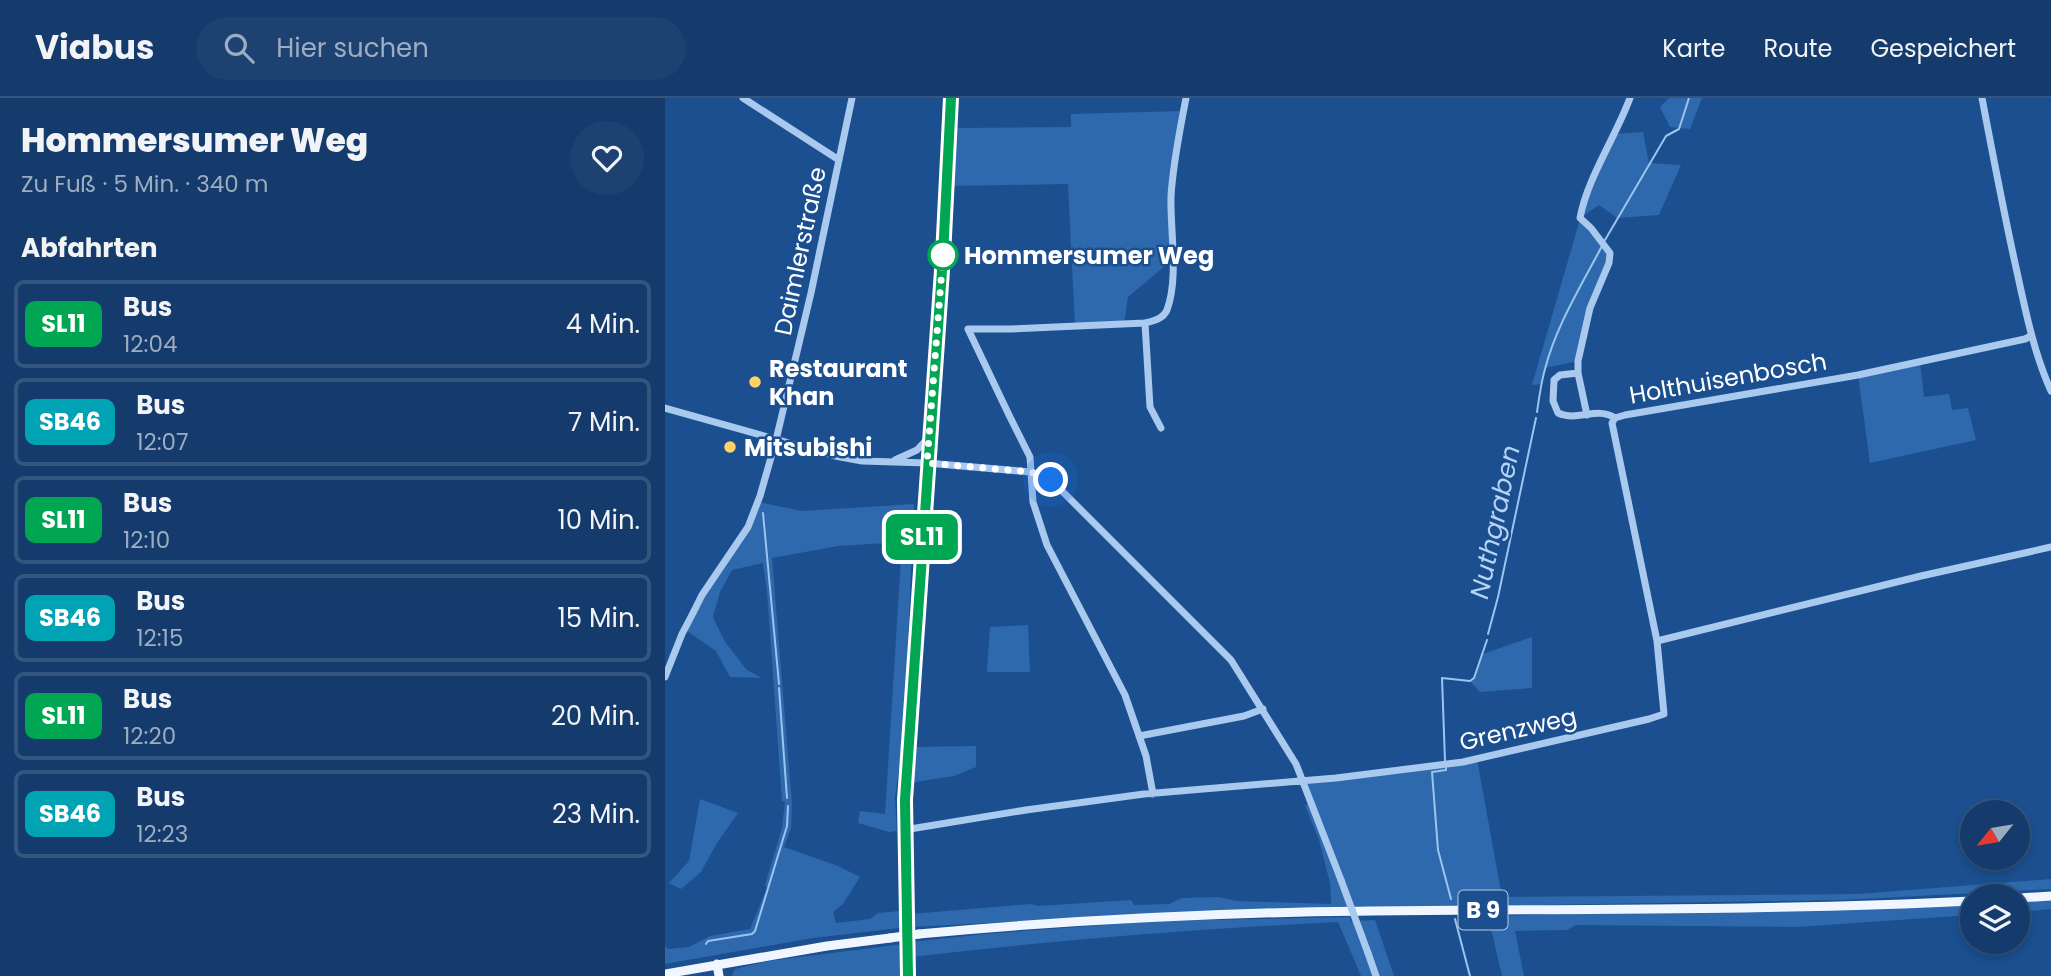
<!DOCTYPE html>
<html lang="de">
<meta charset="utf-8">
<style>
:root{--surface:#143b6b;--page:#1d4271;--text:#f1f3f6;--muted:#9dadc1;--line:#33557e}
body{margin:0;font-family:Poppins,sans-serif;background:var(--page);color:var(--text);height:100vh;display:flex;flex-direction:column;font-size:26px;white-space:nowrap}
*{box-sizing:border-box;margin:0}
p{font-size:23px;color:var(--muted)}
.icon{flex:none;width:38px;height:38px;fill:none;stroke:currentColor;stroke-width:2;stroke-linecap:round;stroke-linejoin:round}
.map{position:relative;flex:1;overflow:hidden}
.drawer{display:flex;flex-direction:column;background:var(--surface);width:665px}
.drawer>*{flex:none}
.badge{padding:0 14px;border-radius:10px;font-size:24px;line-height:46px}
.needle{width:46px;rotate:240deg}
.buttons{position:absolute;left:1295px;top:702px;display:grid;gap:14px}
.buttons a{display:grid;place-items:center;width:70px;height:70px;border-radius:50%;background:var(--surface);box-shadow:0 4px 10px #0003,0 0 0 2px var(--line);font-size:35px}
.you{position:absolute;width:35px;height:35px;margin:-18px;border:5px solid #fff;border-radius:50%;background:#1a73e8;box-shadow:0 0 0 10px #1a73e833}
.map>.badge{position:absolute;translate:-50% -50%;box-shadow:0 0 0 4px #fff}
h2{padding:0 21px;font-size:26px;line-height:63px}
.round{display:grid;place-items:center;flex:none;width:74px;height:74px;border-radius:37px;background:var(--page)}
.overview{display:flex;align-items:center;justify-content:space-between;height:119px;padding:0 21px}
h1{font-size:33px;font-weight:800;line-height:52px}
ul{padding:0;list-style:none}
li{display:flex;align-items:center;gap:21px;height:88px;margin:0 14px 10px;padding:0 7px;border:4px solid var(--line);border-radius:10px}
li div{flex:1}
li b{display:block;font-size:26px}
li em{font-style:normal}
li .badge{min-width:77px;font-weight:700;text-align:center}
header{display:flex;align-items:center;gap:42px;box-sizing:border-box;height:98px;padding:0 35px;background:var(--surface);border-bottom:2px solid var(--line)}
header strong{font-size:33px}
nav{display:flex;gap:38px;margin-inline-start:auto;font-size:24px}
.search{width:490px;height:63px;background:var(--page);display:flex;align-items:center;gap:18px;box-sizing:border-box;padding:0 24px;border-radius:38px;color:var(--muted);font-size:26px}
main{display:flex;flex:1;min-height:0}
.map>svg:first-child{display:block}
</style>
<header>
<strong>Viabus</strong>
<div class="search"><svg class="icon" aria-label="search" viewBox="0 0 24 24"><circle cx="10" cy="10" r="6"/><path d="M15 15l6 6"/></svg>Hier suchen</div>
<nav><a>Karte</a><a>Route</a><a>Gespeichert</a></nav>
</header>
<main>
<section class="drawer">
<div class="overview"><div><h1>Hommersumer Weg</h1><p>Zu Fuß · 5 Min. · 340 m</p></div><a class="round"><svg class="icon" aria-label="heart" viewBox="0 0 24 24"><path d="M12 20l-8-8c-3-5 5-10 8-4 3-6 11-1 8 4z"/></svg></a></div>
<h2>Abfahrten</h2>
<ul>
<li><span class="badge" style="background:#00a651;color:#fff">SL11</span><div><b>Bus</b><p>12:04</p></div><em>4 Min.</em></li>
<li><span class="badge" style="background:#00a3b4;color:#fff">SB46</span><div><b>Bus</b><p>12:07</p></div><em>7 Min.</em></li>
<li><span class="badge" style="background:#00a651;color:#fff">SL11</span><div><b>Bus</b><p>12:10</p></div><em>10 Min.</em></li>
<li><span class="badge" style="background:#00a3b4;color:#fff">SB46</span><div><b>Bus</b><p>12:15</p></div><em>15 Min.</em></li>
<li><span class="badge" style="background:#00a651;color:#fff">SL11</span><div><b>Bus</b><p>12:20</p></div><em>20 Min.</em></li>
<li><span class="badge" style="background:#00a3b4;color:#fff">SB46</span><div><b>Bus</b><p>12:23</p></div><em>23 Min.</em></li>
</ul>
</section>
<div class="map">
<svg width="1386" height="878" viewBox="0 0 1386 878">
<rect width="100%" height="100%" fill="#1b4f8f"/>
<path fill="#2e69ad" d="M1004 0H1037L1025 31 1005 29 995 9Z
M519 13 511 59 507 162 463 199 459 226 410 228 403 86 287 88 291 30 406 29V16Z
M978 34 984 65 1016 67 994 117 952 120 934 107 915 120 945 155 925 210 913 263 880 270 877 286 867 287 915 121 950 36Z
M1255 264 1259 299 1284 296 1287 312 1303 310 1311 342 1205 365 1193 277Z
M93 404 137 413 249 406 241 589 235 664 230 700 232 733 224 734 193 725 195 713 220 716 237 444 173 448 107 460 127 706 126 730 119 749 173 768 195 779 178 806 168 814 171 825 205 821 213 815 234 813 235 830 148 840 0 866V848L3 851 24 849 45 838 85 831 102 790 100 787 117 730 120 704 117 703 102 494 98 465 67 472 55 494 48 519 60 544 82 572 97 580 65 579 51 553 19 531 68 453Z
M363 527 365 574H322L325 529Z
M867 539V590L815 594 805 583 809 579 818 556Z
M311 648V669L289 678 244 685 247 649Z
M812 661 837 799 1193 796 1386 781V791L1177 802 573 812 246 829V816L366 806 373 808 466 802 469 807 504 806 517 800 553 799 571 803 666 806 665 785 654 742 640 707 647 705 638 682Z
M35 701 73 715 52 745 36 774 16 791 4 785 24 763Z
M1386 802V811L1353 814V804Z
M1307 807V817L1131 829 911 827 902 832 850 833 859 878H837L823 818Z
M685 819 686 823 710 822 729 878H696L673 824C529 831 390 842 247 859L246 844 319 836 493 823Z
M238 846 239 878H67L70 871 103 863Z"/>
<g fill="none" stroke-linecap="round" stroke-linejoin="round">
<path stroke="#9cc4f0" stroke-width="2" d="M940 142 1001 38 1014 31 1024 0
M872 314C874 300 876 285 880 271 891 228 916 188 937 148
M98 415 114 586
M823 536 833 499 871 320
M114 590 122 700
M780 663 777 580 805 583 809 580 822 542
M781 670V672L767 674 773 752 786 801
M790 821 805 878
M41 846 43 843 87 836 90 833 122 728 123 708"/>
<path stroke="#a9c9ee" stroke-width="7" d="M78 0 174 62
M1317 0C1328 58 1339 116 1352 174 1361 215 1369 255 1386 293
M480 225 485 309 496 330
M913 275 895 277 889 282 888 303 893 315C913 324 932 308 950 320
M0 310 170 358 197 363 262 365 366 374 386 382 566 562 631 666 676 782
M922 317 913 275V263L925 210 944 165 945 155 926 130 915 120C922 81 951 38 965 0
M230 362 252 352 264 339
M992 543 947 325 950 320 960 317 1193 277 1360 241 1366 238
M0 579 17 536 28 515 37 497 83 429 95 398 111 342 146 195 187 0
M474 638 579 618 598 611
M488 696 481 658 460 597 382 447 368 404 365 359 344 317 303 231H345L480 225C488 223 498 221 502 212 514 179 505 133 506 98 508 65 515 32 521 0
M239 732 361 712 479 696 671 680 798 664 984 621 999 616 992 543 1256 478 1386 449
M703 855 711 878"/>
<path stroke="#f0f6ff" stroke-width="9" d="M1353 800 1386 798
M254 836C382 824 511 817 640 814 862 810 1085 814 1307 803
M52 866 54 878
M0 876 162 848 225 840
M243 878 240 702 264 339 278 158 286 0"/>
<path stroke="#a9c9ee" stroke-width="7" d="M676 782 703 855"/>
<path stroke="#f0f6ff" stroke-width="9" d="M225 840 254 836"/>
</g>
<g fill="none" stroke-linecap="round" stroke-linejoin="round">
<g stroke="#fff" stroke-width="16">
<path id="line" d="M243 878 240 702 278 158 286 0"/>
</g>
<use href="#line" stroke="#00a651" stroke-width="10"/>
<path stroke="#fff" stroke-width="7" stroke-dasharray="0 12.6" d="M278 157 262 365 366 374 386 382"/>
</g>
<circle fill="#fff" stroke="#00a651" stroke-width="3.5" cx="278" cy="157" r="14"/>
<g fill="#ffd166" stroke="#1b4f8f" stroke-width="2.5">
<circle cx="90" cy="284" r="7"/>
<circle cx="65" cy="349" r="7"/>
</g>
<g text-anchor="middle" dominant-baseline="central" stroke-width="5" stroke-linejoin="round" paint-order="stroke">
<rect fill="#1b4f8f" stroke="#bbcadd" stroke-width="2" x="793.5" y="792.5" width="49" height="39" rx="5"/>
<g font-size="23" font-weight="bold" fill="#fff">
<text x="818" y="812">B 9</text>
</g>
<g font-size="24" fill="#fff" stroke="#1b4f8f">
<text transform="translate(135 153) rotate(-78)">Daimlerstraße</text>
<text transform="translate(1063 280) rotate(-10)">Holthuisenbosch</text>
<text transform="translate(853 631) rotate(-13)">Grenzweg</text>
</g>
<g font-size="24" font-weight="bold" fill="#fff" stroke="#1b4f8f" text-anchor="start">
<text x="299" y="157">Hommersumer Weg</text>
</g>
<g font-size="24" font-weight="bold" fill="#fff" stroke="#1b4f8f" text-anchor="start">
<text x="104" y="270">Restaurant<tspan x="104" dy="28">Khan</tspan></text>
<text x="79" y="349">Mitsubishi</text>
</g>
<g font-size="26" font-style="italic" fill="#b5d3f5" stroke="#1b4f8f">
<text transform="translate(830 424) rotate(-78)">Nuthgraben</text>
</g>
</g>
</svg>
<div class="buttons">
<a><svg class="needle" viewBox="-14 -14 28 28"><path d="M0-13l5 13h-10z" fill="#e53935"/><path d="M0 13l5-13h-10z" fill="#9dadc1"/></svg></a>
<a><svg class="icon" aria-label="layers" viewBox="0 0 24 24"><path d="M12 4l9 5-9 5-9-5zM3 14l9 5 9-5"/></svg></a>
</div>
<div class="you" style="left:386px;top:382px"></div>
<b class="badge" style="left:257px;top:439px;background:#00a651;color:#fff">SL11</b>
</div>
</main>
